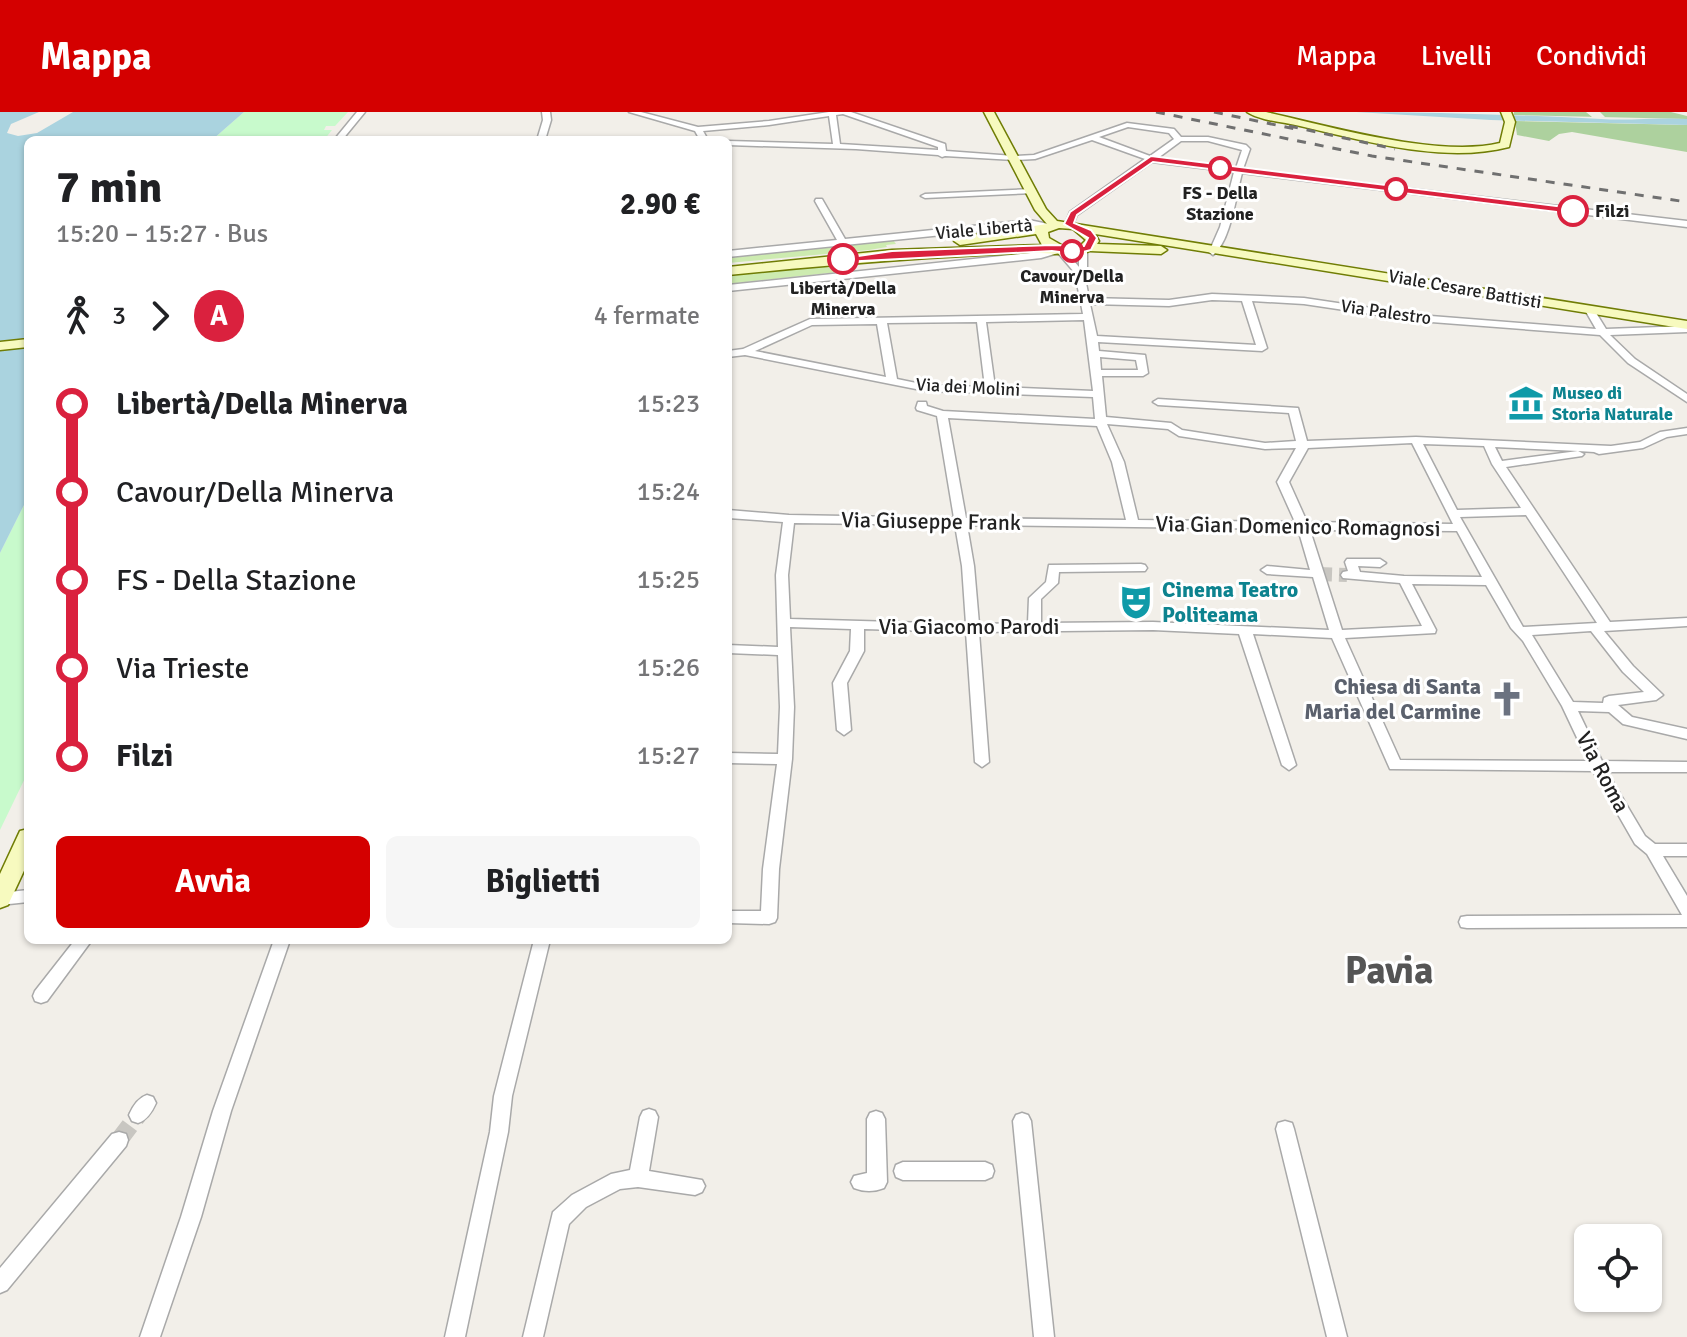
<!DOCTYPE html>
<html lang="it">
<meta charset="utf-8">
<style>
:root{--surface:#fff;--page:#f6f6f6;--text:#202124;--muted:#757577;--accent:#d40000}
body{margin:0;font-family:Signika,sans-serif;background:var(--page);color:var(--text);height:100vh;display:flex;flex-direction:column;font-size:30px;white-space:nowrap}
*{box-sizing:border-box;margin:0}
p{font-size:26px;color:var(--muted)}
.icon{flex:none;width:44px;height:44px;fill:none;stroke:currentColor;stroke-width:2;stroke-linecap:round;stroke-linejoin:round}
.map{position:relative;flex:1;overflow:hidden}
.panel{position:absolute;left:24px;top:24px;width:708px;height:808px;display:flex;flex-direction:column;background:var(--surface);border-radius:12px;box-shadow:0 2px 6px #0004}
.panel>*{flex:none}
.badge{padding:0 16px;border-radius:26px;font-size:28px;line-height:52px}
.tools{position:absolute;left:1574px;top:1112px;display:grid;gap:16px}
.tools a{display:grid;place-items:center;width:88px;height:88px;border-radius:12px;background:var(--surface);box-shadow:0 2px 6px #0004;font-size:40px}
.map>.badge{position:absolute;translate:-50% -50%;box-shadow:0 0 0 4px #fff}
.legs{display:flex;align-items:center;gap:12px;height:88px;padding:0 32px;font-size:26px}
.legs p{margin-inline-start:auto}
.head{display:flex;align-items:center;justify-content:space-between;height:136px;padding:0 32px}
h1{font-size:44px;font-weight:700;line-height:60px}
.button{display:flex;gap:16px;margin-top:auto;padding:16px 32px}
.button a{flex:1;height:92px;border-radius:12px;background:var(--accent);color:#fff;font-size:32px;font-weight:700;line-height:92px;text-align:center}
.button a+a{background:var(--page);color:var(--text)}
ul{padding:0 32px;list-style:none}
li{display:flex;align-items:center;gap:28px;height:88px;font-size:30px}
li i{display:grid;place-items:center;width:12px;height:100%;margin:0 10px;background:currentColor}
li i::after{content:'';width:20px;height:20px;margin:-10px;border:6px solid;border-radius:50%;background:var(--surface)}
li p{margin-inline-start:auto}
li:first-child i{background:linear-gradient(#0000 50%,currentColor 0)}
li:last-child i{background:linear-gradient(currentColor 50%,#0000 0)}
header{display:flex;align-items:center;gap:48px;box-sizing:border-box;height:112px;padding:0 40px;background:var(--accent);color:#fff}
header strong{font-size:38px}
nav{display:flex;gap:44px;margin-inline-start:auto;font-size:28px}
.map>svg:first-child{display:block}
</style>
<header>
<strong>Mappa</strong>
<nav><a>Mappa</a><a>Livelli</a><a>Condividi</a></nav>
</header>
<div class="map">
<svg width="1687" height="1225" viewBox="0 0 1687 1225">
<rect width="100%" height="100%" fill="#f2efe9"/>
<path fill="#cdebb0" d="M893 128 896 132 886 133 887 135 869 138 728 151V146Z
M814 154 857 158 728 172V163Z"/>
<path fill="#add19e" d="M1514 0H1586L1592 5H1605L1600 0H1671L1687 4V7L1514 3Z
M1515 9 1687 13V40L1572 20 1559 22 1549 29 1517 23Z"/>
<path fill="#c8facc" d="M244 0H348L335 14H326L324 18H332L324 28H212Z
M28 385V660L0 718V441Z"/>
<path fill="#aad3df" d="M0 0H39L11 12 7 21 18 24 37 21 73 0H244L212 28H28V385L0 441Z
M1356 0C1438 0 1520 3 1601 7 1630 9 1658 5 1687 7V13L1491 8Z"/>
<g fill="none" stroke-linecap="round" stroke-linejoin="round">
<path stroke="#c8c6c1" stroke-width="14" stroke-dasharray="14 7" stroke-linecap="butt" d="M1318 462 1347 463"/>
<path stroke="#c8c6c1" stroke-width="18" stroke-dasharray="18 9" stroke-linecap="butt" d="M119 1028 138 1003"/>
<g stroke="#a9a9a9" stroke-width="3">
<path id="street" d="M357 0H365L342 28H334Z
M542 0H550L551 8 545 28H537L543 8Z
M629 0H641L698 15 769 9 829 0H851L945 32 946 39 1014 44 1034 43 1127 11 1174 17 1181 25H1208L1246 33 1250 37 1243 57 1687 109V115L1242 61C1236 83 1231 129 1213 143L1209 140 1220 115 1234 60 1152 50 1077 103 1073 112 1069 115 1065 112 1070 100 1145 47 1092 28 1035 47 1014 48 945 44 942 45 938 43 856 37 728 33V29L833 32 829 4 769 13 703 19 708 28H700L695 19ZM843 2 938 35V38L840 32 836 3ZM1128 15 1169 21 1174 27 1150 44 1099 25ZM1181 29H1208L1242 38 1236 56 1158 46Z
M1032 77H1035V81L925 86 921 84 925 82Z
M816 87H822L845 127 1029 108 1053 113 1049 116 1029 114 728 145V139L837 128 815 89Z
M1059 135 1063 136 1079 155V138L1083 135 1087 138V155L1084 161 1089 186 1169 188 1212 182 1304 186 1418 203 1596 217 1585 198 1590 195 1593 196 1606 217 1687 214V220L1610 223 1635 247 1687 282V290L1628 251 1600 223 1418 209 1304 192 1252 189 1267 236 1262 239 1098 230 1099 239 1145 243 1148 261 1143 264H1102L1106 305 1171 311 1182 318 1265 331 1296 329 1289 301 1158 293 1153 290 1158 287 1298 296 1307 329 1416 325 1611 334 1640 330 1660 320 1687 316V322L1667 325 1643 336 1599 342 1594 340 1578 339 1584 342 1582 344 1506 355 1610 510 1687 506V514L1604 519 1633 554 1663 583 1656 588 1618 593 1632 605 1687 617V627L1623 612 1609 600 1578 599 1602 649 1687 650V660H1607L1645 724 1655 732H1687V744H1663L1687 784V815L1467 816 1461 815 1459 810 1461 805 1467 804 1682 803 1647 742 1635 732 1593 659 1390 657 1332 526 1253 522 1296 653 1289 658 1282 653 1239 522 1153 518 979 520 989 650 982 655 975 650 966 520 864 517V539L847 571 851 618 844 623 837 618 833 571 850 539 851 517 790 515 794 595 792 647 779 757 777 806 775 810 769 812 728 811V799H761L763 757 777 652 728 651V641L778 642 780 595 778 543 728 541V533L778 535 776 463 783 410 728 406V398L789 403 954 406 937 304 917 298 916 296 918 290H926L927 294 943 299 1095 307 1093 285 926 279 745 243 728 245V239L743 237 810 207 1083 202 1075 161 1058 141 1041 146 728 179V173L1040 140ZM1212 188 1242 189 1256 233 1097 224 1090 192 1169 194ZM1084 208 1093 279 995 275 986 210ZM977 210 985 275 926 273 897 267 887 211ZM877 212 886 265 755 239 812 213ZM1100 245 1136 248 1138 258H1101ZM948 306 1097 314 1112 350 1126 408 966 406ZM1107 312 1168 317 1179 324 1265 337 1296 336 1277 370 1295 410 1138 408 1124 350ZM1412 331 1453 412 1307 410 1289 370 1308 336ZM1423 332 1484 334 1492 352 1521 396 1457 398ZM1495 335 1578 339 1502 349ZM1526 403 1597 511 1523 515 1460 405ZM794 411 955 413 962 454 966 512 790 507 788 463ZM967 413 1298 417 1310 458 1267 454 1261 458 1267 462 1313 465 1329 518 1153 510 1041 511V487L1058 471 1059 460 1145 459 1147 456 1145 453 1141 452 1049 453 1046 470 1029 486 1028 511 979 512 974 454ZM1310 418 1457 419 1482 465 1404 464 1360 460 1358 454 1380 455 1386 451 1380 447H1347L1345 450 1348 459 1343 460 1341 463 1343 466 1400 471 1422 514 1342 518ZM1412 472 1486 473 1511 516 1523 529 1562 594 1588 649 1400 648 1345 526 1435 521 1436 518ZM1591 519 1623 560 1644 580 1609 584 1604 586 1603 591 1573 590 1532 523Z
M28 778V790L0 793V781Z
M75 828H92L47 889 41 891 35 889 33 884 35 879Z
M274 828H290L231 999 201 1105 160 1225H140L181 1105 213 999Z
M534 828H550L512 984 508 1020 465 1225H445L490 1020 494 984Z
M147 983 153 985 156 991C152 1000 147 1008 138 1011L132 1009 129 1003C133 994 138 986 147 983Z
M649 997 655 999 658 1005 649 1059 702 1068 705 1074 702 1080 695 1083 638 1075 620 1077 586 1095 569 1112 543 1225H523L553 1100 572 1083 611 1062 630 1058 640 1005 643 999Z
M876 999 882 1001 885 1007 887 1070 884 1076C874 1080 864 1080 854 1076L851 1070 854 1064 867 1061V1007L870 1001Z
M1022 1001 1028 1003 1031 1009 1054 1225H1034L1013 1009 1016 1003Z
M1285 1009 1292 1011 1294 1017 1347 1225H1327L1276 1017 1278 1011Z
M119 1020 126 1022 128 1028 126 1034 7 1178 0 1181V1156L112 1022Z
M903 1050H985L992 1053 994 1059 992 1065 985 1068H903L896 1065 894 1059 896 1053Z"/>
</g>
<g stroke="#707d05" stroke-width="3">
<path id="secondary" d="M984 0H994L1046 97 1057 109 1687 209V217L1095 122 1099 129 1097 132 1161 134 1167 138 1161 142 1090 139C1077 145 1040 140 1023 141 924 145 827 153 728 163V155L892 138 1042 133 1036 122 960 133 954 129 960 125 1047 112 1035 98ZM1059 116 1073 117 1086 128 1080 134H1063L1049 126 1048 120Z
M1247 0H1266C1328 14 1439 46 1500 31L1505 10 1501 0H1511L1515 10 1509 35C1443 52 1366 29 1300 14 1284 10 1261 9 1247 0Z
M28 227V235L0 238V230Z
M28 717V750L8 793 0 796V762L20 719Z"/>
</g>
<use href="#street" fill="#fff" fill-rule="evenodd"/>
<use href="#secondary" fill="#f7fabf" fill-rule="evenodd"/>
<path stroke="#707070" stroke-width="3" stroke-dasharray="9 9" stroke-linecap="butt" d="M1156 0 1372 44 1687 90
M1214 0 1300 18
M1289 14 1395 37"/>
</g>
<path fill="#da213e" stroke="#fff" stroke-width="2" d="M1151 44 1573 96 1577 99 1573 102 1153 50 1077 103 1074 111 1091 118 1097 126 1091 138 1075 142 1052 139 843 150 838 147 892 139 1052 133 1084 134 1088 126 1064 112 1070 100Z"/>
<defs>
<g id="museum-bare" transform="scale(2.76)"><path d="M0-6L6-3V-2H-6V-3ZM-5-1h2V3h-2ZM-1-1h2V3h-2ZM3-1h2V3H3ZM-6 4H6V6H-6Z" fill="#0f9aa8" stroke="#fff" stroke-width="2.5" paint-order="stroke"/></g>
<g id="theatre-bare" transform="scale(2.76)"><path d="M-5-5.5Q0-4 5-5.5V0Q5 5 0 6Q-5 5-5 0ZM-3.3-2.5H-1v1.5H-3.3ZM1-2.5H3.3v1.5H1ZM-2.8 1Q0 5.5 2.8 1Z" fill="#0f9aa8" stroke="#fff" stroke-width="2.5" paint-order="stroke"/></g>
<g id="church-bare" transform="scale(2.76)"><path d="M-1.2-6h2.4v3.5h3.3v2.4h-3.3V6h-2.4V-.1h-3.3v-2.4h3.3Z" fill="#6b7280" stroke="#fff" stroke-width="2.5" paint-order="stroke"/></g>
</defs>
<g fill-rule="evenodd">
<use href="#museum-bare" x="1526" y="291"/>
<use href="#theatre-bare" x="1136" y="490"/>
<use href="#church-bare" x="1507" y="587"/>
</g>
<g fill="#fff" stroke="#da213e" stroke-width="4">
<circle cx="1220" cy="56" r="10"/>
<circle cx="1396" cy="77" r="10"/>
<circle cx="1573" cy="99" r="14"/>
<circle cx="1072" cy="139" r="10"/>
<circle cx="843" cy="147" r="14"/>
</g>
<g text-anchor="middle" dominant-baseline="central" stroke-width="6" stroke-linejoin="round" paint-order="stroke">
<g font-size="18" font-weight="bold" fill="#222" stroke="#fff">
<text x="1220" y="81">FS - Della<tspan x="1220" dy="21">Stazione</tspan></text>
<text x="1595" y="99" text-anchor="start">Filzi</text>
<text x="1072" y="164">Cavour/Della<tspan x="1072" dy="21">Minerva</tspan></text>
<text x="843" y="176">Libertà/Della<tspan x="843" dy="21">Minerva</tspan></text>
</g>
<g font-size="18" fill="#222" stroke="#fff">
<text transform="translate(984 117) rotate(-5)">Viale Libertà</text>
<text transform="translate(1465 177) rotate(10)">Viale Cesare Battisti</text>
<text transform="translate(1386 200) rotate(8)">Via Palestro</text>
<text transform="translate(968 275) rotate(3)">Via dei Molini</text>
</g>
<g font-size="18" font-weight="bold" fill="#0d838f" stroke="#fff" text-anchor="start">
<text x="1552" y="281">Museo di<tspan x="1552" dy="21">Storia Naturale</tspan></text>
</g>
<g font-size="22" fill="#222" stroke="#fff">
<text transform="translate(931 409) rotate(1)">Via Giuseppe Frank</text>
<text transform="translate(1298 414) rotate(1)">Via Gian Domenico Romagnosi</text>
<text x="969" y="514">Via Giacomo Parodi</text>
<text transform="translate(1603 660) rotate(62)">Via Roma</text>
</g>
<g font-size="22" font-weight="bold" fill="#0d838f" stroke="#fff" text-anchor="start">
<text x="1162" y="477">Cinema Teatro<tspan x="1162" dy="25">Politeama</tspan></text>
</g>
<g font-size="22" font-weight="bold" fill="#5b616d" stroke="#fff" text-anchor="end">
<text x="1481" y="574">Chiesa di Santa<tspan x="1481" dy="25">Maria del Carmine</tspan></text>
</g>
<g font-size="38" font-weight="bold" fill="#555" stroke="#fff">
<text x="1389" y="858">Pavia</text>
</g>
</g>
</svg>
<div class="tools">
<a><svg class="icon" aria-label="locate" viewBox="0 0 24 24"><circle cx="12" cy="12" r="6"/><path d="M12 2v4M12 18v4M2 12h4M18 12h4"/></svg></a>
</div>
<section class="panel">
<div class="head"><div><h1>7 min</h1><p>15:20 – 15:27 · Bus</p></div><b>2.90 €</b></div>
<div class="legs"><svg class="icon" aria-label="walk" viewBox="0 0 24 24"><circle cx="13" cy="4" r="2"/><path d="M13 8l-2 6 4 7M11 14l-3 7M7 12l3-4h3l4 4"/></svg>3<svg class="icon" aria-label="forward" viewBox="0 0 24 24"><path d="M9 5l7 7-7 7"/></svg><b class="badge" style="background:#da213e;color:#fff">A</b><p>4 fermate</p></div>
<ul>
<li><i style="color:#da213e"></i><b>Libertà/Della Minerva</b><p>15:23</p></li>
<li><i style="color:#da213e"></i><span>Cavour/Della Minerva</span><p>15:24</p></li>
<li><i style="color:#da213e"></i><span>FS - Della Stazione</span><p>15:25</p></li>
<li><i style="color:#da213e"></i><span>Via Trieste</span><p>15:26</p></li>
<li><i style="color:#da213e"></i><b>Filzi</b><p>15:27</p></li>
</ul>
<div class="button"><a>Avvia</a><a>Biglietti</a></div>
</section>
</div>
